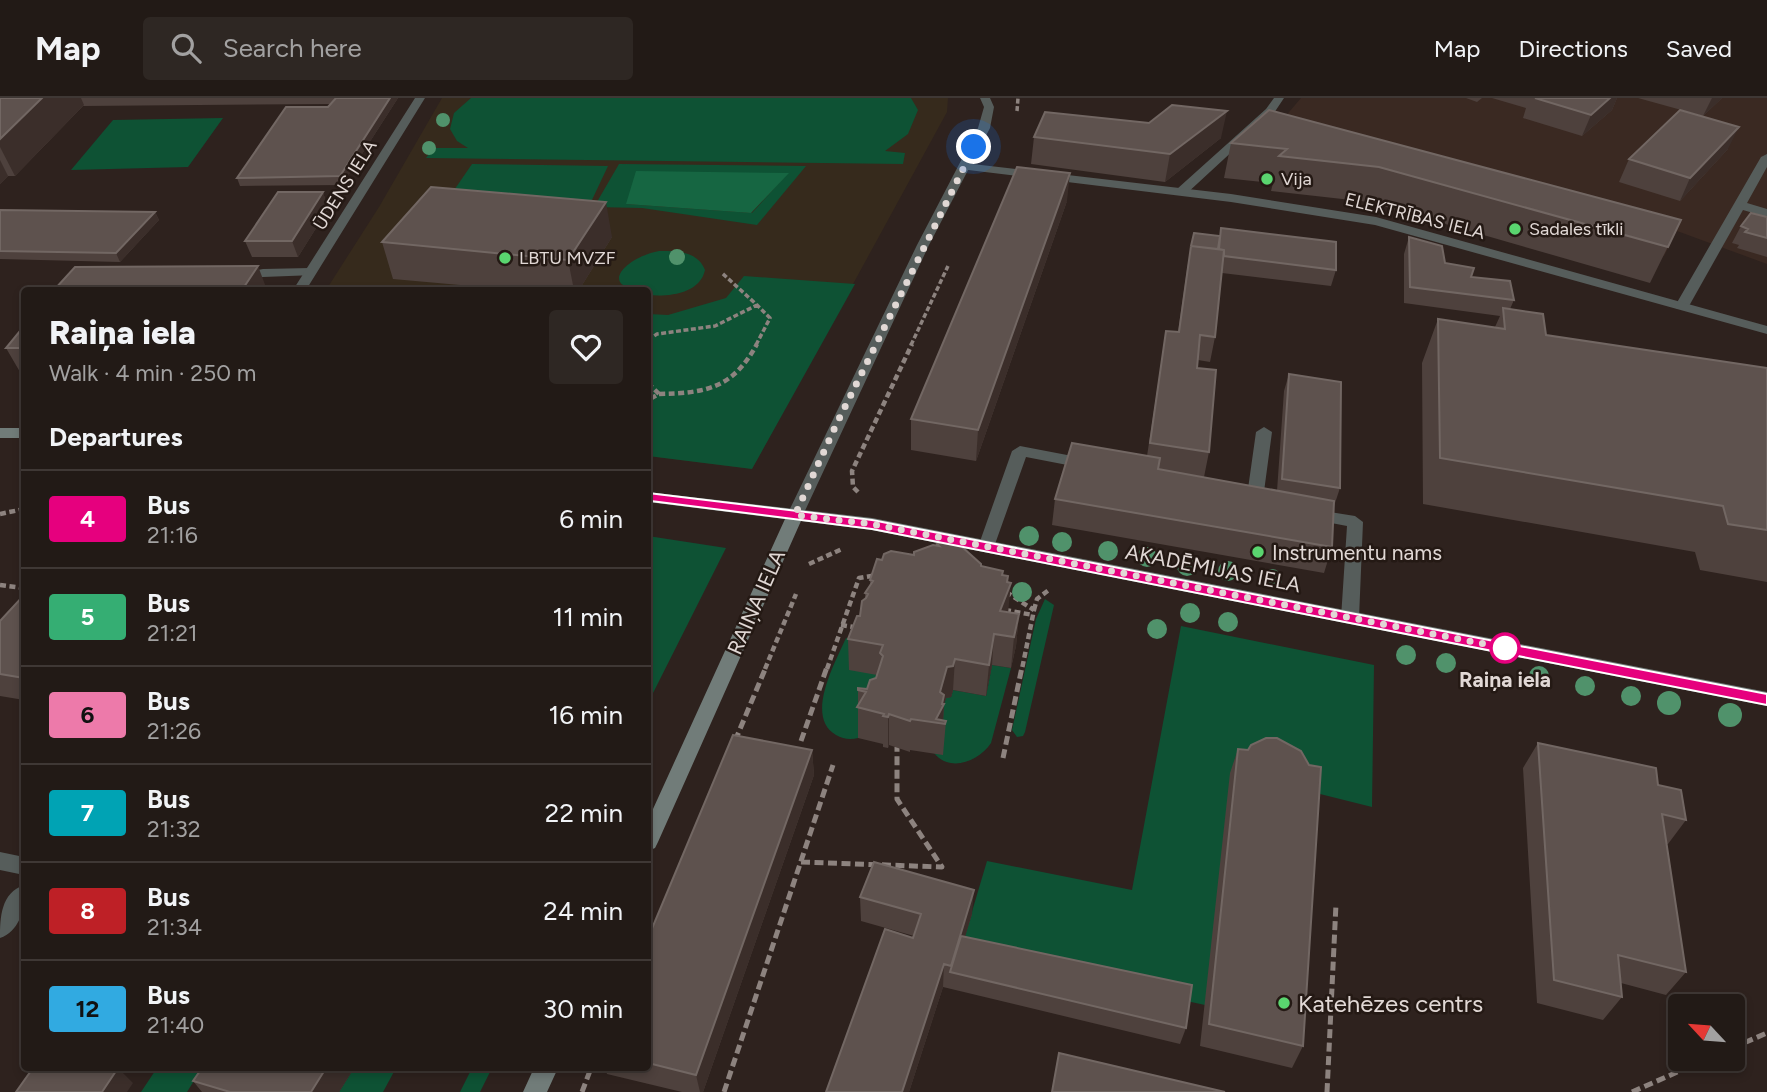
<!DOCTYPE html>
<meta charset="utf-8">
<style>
:root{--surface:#221a16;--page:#2e2723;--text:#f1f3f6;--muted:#a2a1a1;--line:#3f3835}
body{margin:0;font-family:Figtree,sans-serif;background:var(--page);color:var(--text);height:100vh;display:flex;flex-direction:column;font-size:26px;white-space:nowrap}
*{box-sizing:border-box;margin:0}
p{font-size:23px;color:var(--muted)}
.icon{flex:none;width:38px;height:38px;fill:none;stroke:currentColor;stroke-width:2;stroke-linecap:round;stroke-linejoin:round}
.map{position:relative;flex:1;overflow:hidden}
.side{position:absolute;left:21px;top:189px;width:630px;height:784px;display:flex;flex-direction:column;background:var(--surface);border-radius:7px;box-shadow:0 4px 10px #0003,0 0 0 2px var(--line)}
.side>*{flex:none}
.badge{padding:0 14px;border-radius:5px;font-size:24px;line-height:46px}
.needle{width:46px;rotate:296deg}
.controls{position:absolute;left:1668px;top:896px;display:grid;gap:14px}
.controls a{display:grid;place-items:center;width:77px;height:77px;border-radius:7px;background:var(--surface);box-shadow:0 4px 10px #0003,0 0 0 2px var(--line);font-size:35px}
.you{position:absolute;width:35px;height:35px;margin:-18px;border:5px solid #fff;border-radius:50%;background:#1a73e8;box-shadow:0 0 0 10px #1a73e833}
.map>.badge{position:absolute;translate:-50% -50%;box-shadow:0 0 0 4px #fff}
h2{padding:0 28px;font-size:26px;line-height:63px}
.round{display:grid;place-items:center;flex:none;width:74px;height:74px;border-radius:7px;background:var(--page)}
.head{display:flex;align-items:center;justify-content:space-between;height:119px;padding:0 28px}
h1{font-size:33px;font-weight:800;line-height:52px}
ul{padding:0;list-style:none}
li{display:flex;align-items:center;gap:21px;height:98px;padding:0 28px;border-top:2px solid var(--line)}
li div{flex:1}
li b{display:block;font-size:26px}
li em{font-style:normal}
li .badge{min-width:77px;font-weight:700;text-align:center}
header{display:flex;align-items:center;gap:42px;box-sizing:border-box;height:98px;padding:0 35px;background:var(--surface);border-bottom:2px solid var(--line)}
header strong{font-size:33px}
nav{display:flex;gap:38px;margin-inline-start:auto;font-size:24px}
.search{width:490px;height:63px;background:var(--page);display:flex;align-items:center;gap:18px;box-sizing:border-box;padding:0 24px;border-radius:7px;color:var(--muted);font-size:26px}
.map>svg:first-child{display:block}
</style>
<header>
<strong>Map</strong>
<div class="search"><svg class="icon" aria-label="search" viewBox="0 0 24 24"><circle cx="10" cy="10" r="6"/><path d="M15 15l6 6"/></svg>Search here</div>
<nav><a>Map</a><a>Directions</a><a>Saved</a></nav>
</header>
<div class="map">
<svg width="1767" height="994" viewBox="0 0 1767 994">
<rect width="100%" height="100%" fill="#2e221e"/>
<path fill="#3a2922" d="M1301 0H1767V166L1677 133 1664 158 1262 46Z"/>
<path fill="#362a1c" d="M442 0H948L947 14 752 371 648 358V192H326L379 109Z"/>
<path fill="#0e5234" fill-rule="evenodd" d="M471 0H911L918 12 908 36 885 53 905 55 903 66 426 60 433 50H468L457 43 450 31 454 15Z
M223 20 188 69 71 72 113 22Z
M472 66 608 68 591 104 448 101Z
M619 66 806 68 757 127 642 110 594 109ZM788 75 752 115 626 106Z
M659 153C676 153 698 153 705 172 700 196 668 199 648 197V192C596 192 623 160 659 153Z
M744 178 855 186 752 371 648 358V216L668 217 726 200Z
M648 438 726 450 648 605Z
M1045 501 1054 507 1025 634 1023 638 1017 639 1012 632 1036 521Z
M1181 528 1374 567 1372 709 1300 691 1205 907 960 854 987 763 1132 792Z
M846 540 862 542 883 578 858 640C850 642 843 641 836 637 804 619 836 563 846 540Z
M992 567 1011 570 991 645C979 663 950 675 934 655H937L938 625 946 600 951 599 953 592 986 598Z
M157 970H202L187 994H141Z
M354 970H396L383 994H339Z
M472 970H492L480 994H460Z"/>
<path fill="#166642" d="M636 73 789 75 751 115 626 106Z"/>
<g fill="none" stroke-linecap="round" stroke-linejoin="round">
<path stroke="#8d837f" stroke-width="3.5" stroke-dasharray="5 2.5" stroke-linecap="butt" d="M1017 13 1018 0
M648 242 657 236 715 228 757 207 722 175
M756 247 770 220 757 207
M911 247 948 168"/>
<path stroke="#8d837f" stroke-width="4.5" stroke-dasharray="6 3.5" stroke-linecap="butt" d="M648 285 659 296 648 302
M659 296C707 295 733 290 757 246
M858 394 853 389 852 373 912 246
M0 416 24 411
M809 466 842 451
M0 487 24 490
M1006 494 1034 512 1022 571
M1005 512 1033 517
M1034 512 1037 501 1050 491
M841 527 859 530
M765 571 796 496
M827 571 859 480 877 477"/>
<path stroke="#8d837f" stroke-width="5" stroke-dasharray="9 4.5" stroke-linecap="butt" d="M735 643 766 569
M801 643 827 569
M1003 660 1022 569
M801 764 942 769 897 701V649
M1732 950 1767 935
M582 994 591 970
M724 994 833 667
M1327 994 1336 806
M1632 994 1707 961"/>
<path fill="#565d5b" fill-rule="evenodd" d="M1274 0H1284L1274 15 1185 97H1177V91L1266 11Z
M1767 56V69L1747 105 1767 111V119L1743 112 1689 208 1687 211H1677L1675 208 1761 59Z
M310 170 315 171V177L263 179 237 184 230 180 232 177 263 171Z
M1264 329 1272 334 1263 401 1268 406 1260 411 1248 409 1246 405 1256 334Z
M1020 348 1088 361 1096 366 1088 371 1026 359 994 449 992 453H980L978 449 1012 353Z
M1311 411 1355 418 1363 424 1359 520 1356 525H1344L1341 520 1347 428 1305 420 1303 416Z
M0 754 24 759V777L0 772Z
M24 787C26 806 22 832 0 840 0 819 1 795 24 787Z"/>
<path fill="#565d5b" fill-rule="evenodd" d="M415 0H425L306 192H293Z
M964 65 1231 96 1376 119 1767 228V236L1375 127 1231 104 960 71V67Z"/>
<path fill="#565d5b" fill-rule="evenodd" d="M980 0H990L994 9 990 30 929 147 803 417 801 421H789L787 417 917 147 978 30 984 9Z"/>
<path fill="#717c79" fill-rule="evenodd" d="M0 330H24V340H0Z
M648 394 872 420 1767 594V608L872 432 801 423 658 744 655 750 648 753V722L785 421 648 404Z
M534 970H558L547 994H523Z"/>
</g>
<g fill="#50926b">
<circle cx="443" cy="22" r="7"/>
<circle cx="429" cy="50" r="7"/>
<circle cx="677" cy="159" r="8"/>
<circle cx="1029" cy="438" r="10"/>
<circle cx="1062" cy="444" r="10"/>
<circle cx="1108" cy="453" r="10"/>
<circle cx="1147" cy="459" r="10"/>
<circle cx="1187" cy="468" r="10"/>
<circle cx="1228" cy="473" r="10"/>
<circle cx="1272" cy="481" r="10"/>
<circle cx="1022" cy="494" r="10"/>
<circle cx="1190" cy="515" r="10"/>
<circle cx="1228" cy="524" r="10"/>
<circle cx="1157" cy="531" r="10"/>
<circle cx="1406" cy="557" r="10"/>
<circle cx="1446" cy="565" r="10"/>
<circle cx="1539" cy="578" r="10"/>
<circle cx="1585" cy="588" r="10"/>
<circle cx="1631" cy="598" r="10"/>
<circle cx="1669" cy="605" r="12"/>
<circle cx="1730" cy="617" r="12"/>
</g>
<path fill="#4e413d" d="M0 0H398L342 87 240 88 237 80 330 6 83 8 15 78H8L0 86Z
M1466 0H1482L1477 4Z
M1492 0H1617L1612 12 1582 38 1523 20 1526 10Z
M1638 0H1722L1703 18Z
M1269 12 1681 122 1650 185 1369 104 1271 93 1273 85 1224 80 1231 45Z
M1149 25 1221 40 1165 84 1031 66 1034 39Z
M1728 51 1680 103 1619 84 1629 61Z
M323 94 328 111 298 159H252L245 143Z
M1067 103 976 363 911 352V321Z
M0 112 155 114 159 122 120 164 0 161Z
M1767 119V159L1737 150 1739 147 1732 145 1741 128Z
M1221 130 1336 172 1331 188 1222 175 1215 239 1210 264 1198 262 1197 270 1209 354 1204 379 1167 373 1277 393 1284 293 1289 276 1340 390 1334 408 1332 449 1324 475 1052 427 1055 401 1147 358 1166 233 1178 234 1187 171 1194 135 1220 138Z
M612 139 579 192H515L393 181 382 144Z
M1409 139 1445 165 1514 202 1510 211 1546 237 1767 270V484L1700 472 1695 454 1423 406 1422 265 1438 221 1495 229 1500 218 1404 205V156Z
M24 228V274H20L6 250Z
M937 446 981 468 1003 477 1007 484 1008 514 1019 516 1016 548 1011 570 992 567 986 598 953 592 951 599 946 600 944 606 943 623H946L943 657 910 652V654L889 647 888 650 883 649V646L858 640V592L867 591 876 580 877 577 849 572 848 541 860 518 865 501V495L870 487V482L882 462 914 457 937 447Z
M24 497V602L0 598V523Z
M1538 645 1658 687 1686 722 1668 746H1667L1686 874 1666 897 1621 885 1622 899 1603 922 1537 905 1523 670Z
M1238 651 1303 948 1292 970 1200 948 1230 675Z
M812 652 814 677 703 994H682L607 976 605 970H648V840Z
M860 799 972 816 965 838 1186 930 1180 946 943 889 909 994H826L914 838 861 823Z
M202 970H354L339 994H202L193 983Z"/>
<path fill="#3b2e2a" d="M42 0H81L84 7 15 78 0 49V41Z
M390 0H398L342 87 340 78Z
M1610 0H1617L1612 12 1582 38 1591 17Z
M1712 0H1722L1703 18Z
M1227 13 1221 40 1165 84 1170 56Z
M1739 29 1728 51 1680 103 1690 80Z
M0 62 8 78 0 86Z
M1070 75 1067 103 976 363 978 332Z
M323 94 328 111 298 159 292 143Z
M606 104 612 139 579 192H574L568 162Z
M155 114 159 122 120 164 116 155Z
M258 168 267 192H242Z
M1011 485 1008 516 1000 513Z
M1019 516 1016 548 1011 570 1014 539Z
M994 536 992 567 986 598 989 567Z
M955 561 953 592 951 599 946 600 944 607V606L943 626 936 624 940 594 947 569Z
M889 616V647L888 650V619Z
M812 652 814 677 703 994H700L696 977Z
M974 792 972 816 954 875 950 874 951 868Z
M944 866 943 889 909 994H902Z
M118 970 133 985 127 994H102Z
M326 970H354L339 994H311Z"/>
<path fill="#5e524e" stroke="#726763" stroke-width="2" d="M0 0H42L0 41Z
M336 0H390L340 78 237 80 286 9H328Z
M1535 0H1610L1591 17Z
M1172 7 1227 13 1170 56 1034 39 1045 14 1149 25Z
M1269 12 1681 122 1668 149 1379 69 1279 58 1287 51 1231 45Z
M1680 12 1739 29 1690 80 1629 61Z
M1017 69 1070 75 978 332 911 321Z
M431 89 606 104 568 162 382 144Z
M278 94H323L292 143H245Z
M0 112 155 114 116 155 0 153Z
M1751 115 1767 119V140L1745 134 1748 131 1741 128Z
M1221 130 1336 144V172L1224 158V152L1219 151Z
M1194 135 1220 138 1218 151 1191 148Z
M1409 139 1442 148 1445 165 1474 170 1471 179 1510 183 1514 202 1410 189Z
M1191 148 1224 152 1215 239 1200 237 1197 270 1216 272 1209 354 1150 345 1166 233 1179 234Z
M258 168 242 192H54L75 169Z
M1503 210 1543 216 1546 237 1767 270V432L1728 426 1723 408 1440 360 1438 221 1505 231Z
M24 228V250H6Z
M1289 276 1341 284 1340 390 1282 381Z
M1072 345 1160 360 1158 371 1334 403 1332 449 1055 401Z
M941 444 961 448 981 466V468L1003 473 1002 477 1008 478 1007 484 1011 485 1000 513 1019 516 1014 539 994 536 989 567 955 561 953 568 947 569 940 594 944 597 942 606H944L936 621 946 623 945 626 911 621 910 623 889 616 888 619 883 618 884 616 857 609 866 594 858 592V590L867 591 870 582 876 580 883 558 880 555 883 547 848 541 857 518H860L862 503 866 500 868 496 865 495 873 483 870 482 877 461 882 462 884 456 891 453 914 457V454L933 447 939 448 937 446Z
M24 497V580L0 576V523Z
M733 637 812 652 696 977 648 965V840Z
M1266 640H1277L1301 653 1309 667 1321 669 1303 948 1209 926 1238 651 1248 652 1251 647Z
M1538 645 1656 670 1658 687 1681 692 1686 722 1662 716 1686 874 1618 857 1622 899 1554 882Z
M874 764 974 792 951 868 944 866 902 994H826L885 831 913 840 921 816 860 799Z
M961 838 1192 887 1186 930 950 874Z
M1059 955 1225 994H1052Z
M33 970H118L102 994H16Z
M202 970H326L311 994H230L193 983Z"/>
<path fill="#e6007e" stroke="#fff" stroke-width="2" d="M648 395 872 422 1767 596V607L872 431 643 402 641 399Z"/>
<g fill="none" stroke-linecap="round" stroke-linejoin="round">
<path stroke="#e1d8d5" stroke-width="7" stroke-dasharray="0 12.6" d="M974 49 836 327 795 417 872 426 1505 550"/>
</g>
<g fill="#5ad56f" stroke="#241914" stroke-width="2.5">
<circle cx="1267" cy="81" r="7"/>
<circle cx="1515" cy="131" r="7"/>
<circle cx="505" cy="160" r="7"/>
<circle cx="1258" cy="454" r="7"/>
<circle cx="1284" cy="905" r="7"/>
</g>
<circle fill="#fff" stroke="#e6007e" stroke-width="3.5" cx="1505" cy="550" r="14"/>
<g text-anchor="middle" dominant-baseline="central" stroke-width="5" stroke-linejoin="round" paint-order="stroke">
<g font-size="18" fill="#e1d8d5" stroke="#241914" text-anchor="start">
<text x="1281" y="81">Vija</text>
<text x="1529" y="131">Sadales tīkli</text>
<text x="519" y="160">LBTU MVZF</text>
</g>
<g font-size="18" fill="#e1d8d5" stroke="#241914">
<text transform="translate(345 87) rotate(-58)">ŪDENS IELA</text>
<text transform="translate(1415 118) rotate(14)">ELEKTRĪBAS IELA</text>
</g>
<g font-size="21" fill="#e1d8d5" stroke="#241914" text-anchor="start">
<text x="1272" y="454">Instrumentu nams</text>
</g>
<g font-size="21" fill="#e1d8d5" stroke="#241914">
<text transform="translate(1213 470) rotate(11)">AKADĒMIJAS IELA</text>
<text transform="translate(756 504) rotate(-66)">RAIŅA IELA</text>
</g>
<g font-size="21" font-weight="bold" fill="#e1d8d5" stroke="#241914">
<text x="1505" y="581">Raiņa iela</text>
</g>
<g font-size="24" fill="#e1d8d5" stroke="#241914" text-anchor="start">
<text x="1298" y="905">Katehēzes centrs</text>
</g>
</g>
</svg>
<div class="controls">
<a><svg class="needle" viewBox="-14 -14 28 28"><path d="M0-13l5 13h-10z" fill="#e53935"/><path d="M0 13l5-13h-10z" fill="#a2a1a1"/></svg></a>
</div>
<div class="you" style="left:974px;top:49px"></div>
<section class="side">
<div class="head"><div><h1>Raiņa iela</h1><p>Walk · 4 min · 250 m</p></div><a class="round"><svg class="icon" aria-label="heart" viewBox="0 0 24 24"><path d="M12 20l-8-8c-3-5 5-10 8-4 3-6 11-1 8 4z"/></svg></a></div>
<h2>Departures</h2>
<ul>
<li><span class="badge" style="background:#e6007e;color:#fff">4</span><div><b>Bus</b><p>21:16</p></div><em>6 min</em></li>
<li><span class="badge" style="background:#35ae73;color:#fff">5</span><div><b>Bus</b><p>21:21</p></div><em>11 min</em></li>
<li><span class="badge" style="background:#ed7aaa;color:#111">6</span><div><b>Bus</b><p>21:26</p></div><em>16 min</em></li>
<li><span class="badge" style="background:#00a3b4;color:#fff">7</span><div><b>Bus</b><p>21:32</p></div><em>22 min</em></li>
<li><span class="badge" style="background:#be2026;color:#fff">8</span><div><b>Bus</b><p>21:34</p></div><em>24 min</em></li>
<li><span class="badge" style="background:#31aae1;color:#111">12</span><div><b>Bus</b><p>21:40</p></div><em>30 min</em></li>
</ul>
</section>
</div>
